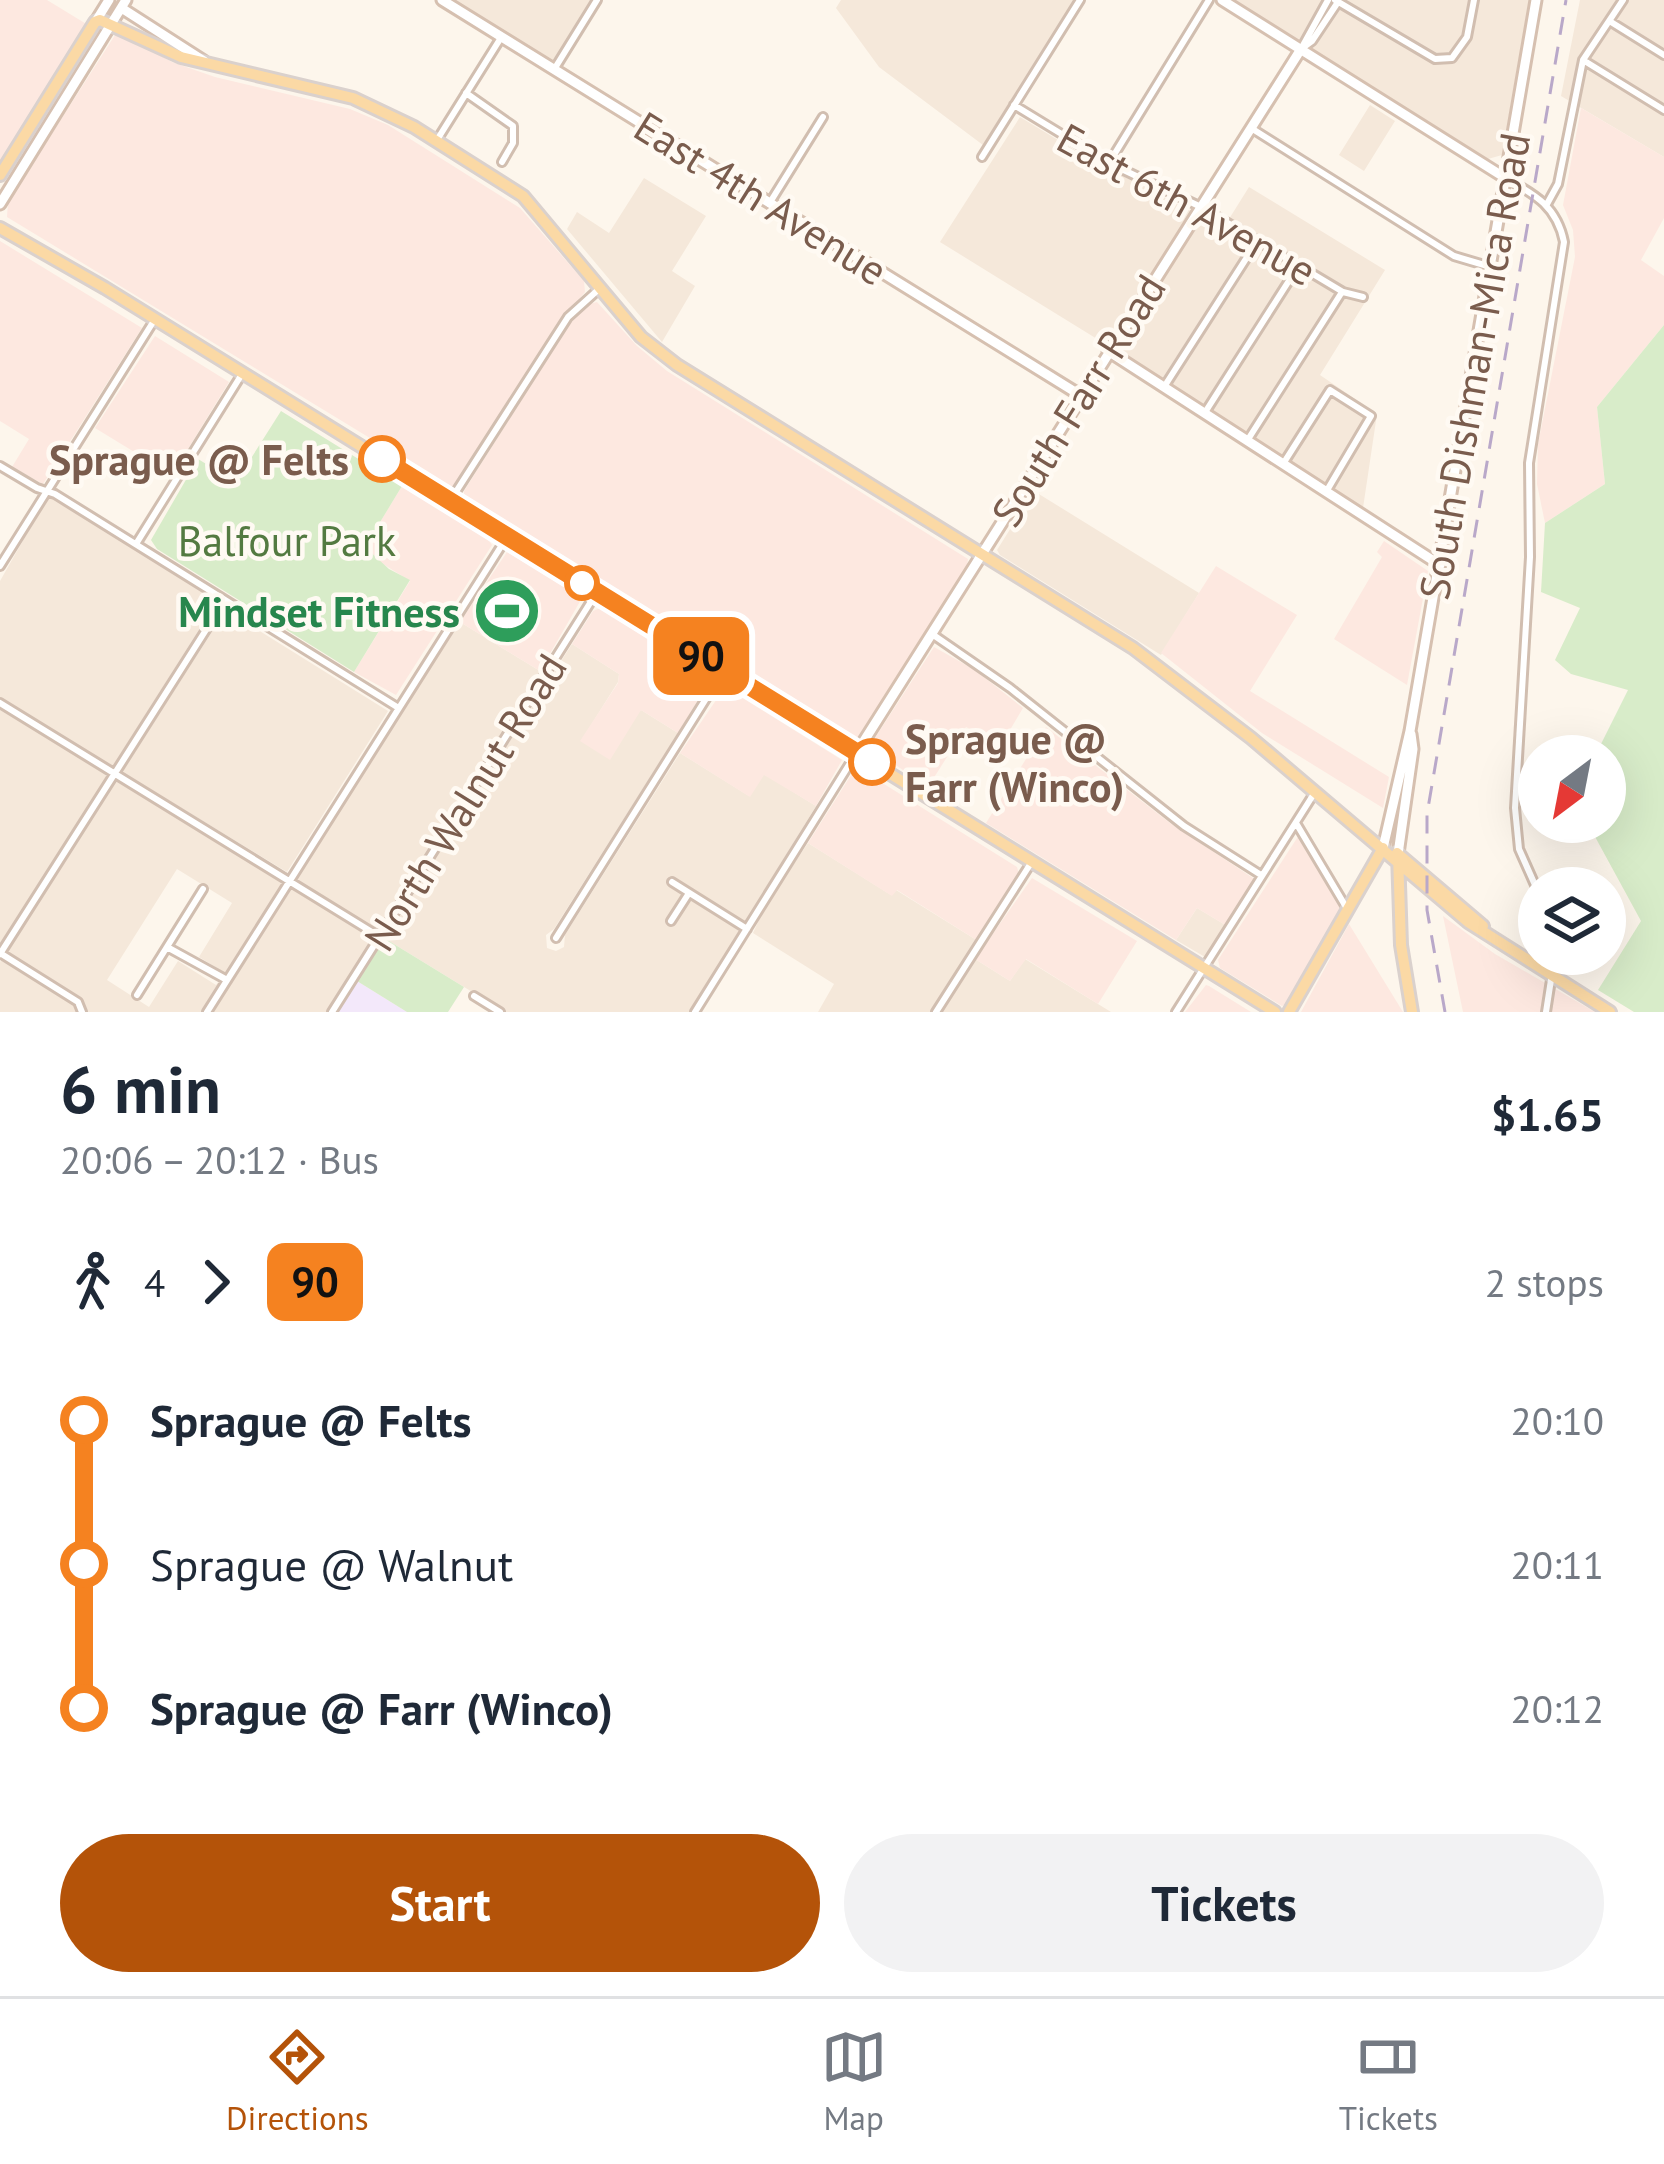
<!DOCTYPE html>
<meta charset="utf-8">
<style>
:root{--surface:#fff;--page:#f2f2f3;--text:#1f2937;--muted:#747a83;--line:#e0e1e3;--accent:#b45309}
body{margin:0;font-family:"PT Sans",sans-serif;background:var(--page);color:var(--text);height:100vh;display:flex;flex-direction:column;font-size:45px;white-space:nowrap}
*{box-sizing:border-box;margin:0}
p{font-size:39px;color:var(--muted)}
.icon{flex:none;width:66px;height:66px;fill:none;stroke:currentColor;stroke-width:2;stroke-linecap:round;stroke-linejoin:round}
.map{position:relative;height:1012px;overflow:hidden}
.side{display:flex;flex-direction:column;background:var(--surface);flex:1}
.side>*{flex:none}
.badge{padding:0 24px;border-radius:18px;font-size:42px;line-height:78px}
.needle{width:78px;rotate:212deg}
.fabs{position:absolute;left:1518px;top:735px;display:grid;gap:24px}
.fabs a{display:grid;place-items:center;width:108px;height:108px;border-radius:50%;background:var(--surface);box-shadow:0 12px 48px #0002;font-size:60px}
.map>.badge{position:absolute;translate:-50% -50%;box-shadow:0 0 0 6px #fff}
.legs{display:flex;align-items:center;gap:18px;height:132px;padding:0 60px;font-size:39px}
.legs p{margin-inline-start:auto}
.headline{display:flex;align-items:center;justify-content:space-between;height:204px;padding:0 60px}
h1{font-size:66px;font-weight:700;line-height:90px}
.cta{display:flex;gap:24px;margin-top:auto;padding:24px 60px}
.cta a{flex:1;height:138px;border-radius:72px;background:var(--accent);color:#fff;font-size:48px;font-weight:700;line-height:138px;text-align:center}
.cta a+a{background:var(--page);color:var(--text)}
ul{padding:0 60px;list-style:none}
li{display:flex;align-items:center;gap:42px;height:144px;font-size:45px}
li i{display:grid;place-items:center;width:18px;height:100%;margin:0 15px;background:currentColor}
li i::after{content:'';width:30px;height:30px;margin:-15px;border:9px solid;border-radius:50%;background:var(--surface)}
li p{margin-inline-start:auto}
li:first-child i{background:linear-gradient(#0000 50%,currentColor 0)}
li:last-child i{background:linear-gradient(currentColor 50%,#0000 0)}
.tabs{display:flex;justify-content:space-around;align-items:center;height:168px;border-top:3px solid var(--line);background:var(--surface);font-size:33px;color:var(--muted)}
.tabs a{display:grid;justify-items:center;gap:6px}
.tabs .on{color:var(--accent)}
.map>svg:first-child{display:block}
</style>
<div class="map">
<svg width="1664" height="1012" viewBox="0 0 1664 1012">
<rect width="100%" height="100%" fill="#fdf6ec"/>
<path fill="#f5e8da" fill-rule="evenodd" d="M447 0H596L554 64Z
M841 0H1074L983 145 879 67 836 8Z
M1230 0H1529L1502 155 1488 159Z
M1580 0H1664V157L1561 96Z
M1370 105 1395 121 1364 171 1339 155Z
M1020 117 1086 157 1251 242 1162 379 940 242Z
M644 178 706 216 672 271 695 286 662 342 567 229 577 212 609 233Z
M1249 187 1385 270 1320 375 1377 414 1363 508 1169 387 1263 241 1229 219Z
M1034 491 1199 593 1161 655 1000 555 997 550Z
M52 498 217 601 113 766 0 700V581L46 500Z
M226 610 388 711 287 872 122 772Z
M460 622 540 671 383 927 375 930 297 882V875Z
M572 644 619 674 618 682 581 741 641 710 678 733 554 929 546 935 547 948 556 951 564 947 565 935 680 753 749 796 764 774 816 806 690 1012H505L384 938Z
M0 709 105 773 107 778 0 948Z
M116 781 367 934 371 944 328 1012H0V962ZM177 869 232 903 199 957 225 973 216 985 178 961 149 1007 107 980Z
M808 843 891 895 896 890 978 941 933 1012H818L834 984 753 933 766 905Z
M1197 908 1227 926 1205 957 1176 940Z
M975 959 1010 981 1025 959 1111 1012H942Z"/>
<path fill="#fde8e0" d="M0 0H47L88 25 0 165Z
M117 32 172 62 215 77 350 109 388 125 520 208 584 281 585 292 556 327 452 488 7 217 8 202Z
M1581 108 1664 157V218L1641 260 1664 276V325L1597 407 1605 484 1545 523 1537 484 1538 444 1575 257 1573 230 1563 205Z
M0 241 142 328 43 484 12 467 29 439 0 421Z
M597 302 637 346 667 371 968 559 967 565 857 739H851L464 499V491L569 324 586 305Z
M155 336 229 382 172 475 95 428Z
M402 486 487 538 492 545 396 695 354 672 410 581 380 562 365 547Z
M1384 541 1428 571 1407 685 1334 639 1382 557 1377 552Z
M507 552 582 598 540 671 460 622Z
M1216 566 1297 615 1250 691 1389 777 1383 808 1262 733 1161 653Z
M600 608 710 680 678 733 641 710 610 760 580 741 618 683 619 674 572 644 593 611Z
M934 647 975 670 1023 708 1001 745 966 727 928 787 869 747Z
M725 687 842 760 816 806 764 775 750 797 680 753Z
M1046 727 1170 823 1253 878 1254 883 1227 926 1197 908 1176 940 986 823Z
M860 769 1017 867 1019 874 978 941 897 890 892 896 808 843 853 772Z
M1299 835 1343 910 1289 1003 1282 1006 1220 968 1218 960Z
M1032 878 1137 941 1098 1004 1026 959 1010 981 975 959Z
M1443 916 1495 954 1595 1012H1463Z
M1349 924 1403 1012H1301Z
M1206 985 1209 986 1251 1012H1185Z"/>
<path fill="#f3e8fa" d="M357 981 407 1012H337Z"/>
<path fill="#d8ecc9" d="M1664 325V1012H1634L1598 990 1641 921 1587 822H1605V756H1595L1628 690 1571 674 1555 660 1580 608 1541 592 1545 523 1605 484 1597 407Z
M281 411 402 486 365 547 389 569 410 580 354 672 157 549 151 540 198 459 236 482Z
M384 938 464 987 448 1012H407L357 981Z"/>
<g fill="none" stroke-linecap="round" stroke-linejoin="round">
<g stroke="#d1beb0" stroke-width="12">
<path id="street" d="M1335 0 1435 59 1452 58 1467 37 1474 0
M1611 22 1664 55
M1301 49 1312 41 1338 2
M1301 49 1328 0
M1583 60 1664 110
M555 68 597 0
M466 93 513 126V143L502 162
M1014 105 1109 163 1201 207 1343 292 1363 297
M1251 128 1454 256 1491 267
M437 140 502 36
M982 157 1080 0
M1109 163 1209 0
M1507 179C1536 195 1557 207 1564 242L1529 463 1530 557 1515 808 1519 849 1539 894
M769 204 823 117
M1547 204 1558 184 1583 60 1623 0
M1164 387 1258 240
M1204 414 1299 265
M1247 441 1342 292
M1283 464 1330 390 1371 416 1326 492
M0 466 37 488 55 494 397 707
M450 501 568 317 599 289
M136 544 242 374
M0 566 155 319
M932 634 1010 688 1184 826 1261 875
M0 703 380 937
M1296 823 1346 907
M672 882 747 929
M671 921 689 893
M556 938 724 670
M167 947 227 980
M0 953 78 1002 82 1012
M0 954 225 600
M137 995 203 889
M474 996 500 1012
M207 1012 507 537
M332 1012 597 592
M695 1012 857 752
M936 1012 1031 863
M1176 1012 1315 792
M1546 1012 1555 954"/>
</g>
<g stroke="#d6c0b0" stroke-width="15">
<path id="secondary" d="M442 0 1080 395
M1222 0 1507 179
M123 9 204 61
M96 21 109 0
M0 204 126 0
M1108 351 1440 565
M857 752 1301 49
M1383 848 1410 731 1536 0
M1398 854 1413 749 1411 734"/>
</g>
<g stroke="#dad1cd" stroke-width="16">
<path id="primary" d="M0 175 95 22 100 20 181 57 353 98 414 127 523 196 641 337 677 365 1133 648 1251 738 1468 922 1610 1012
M0 228 105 288 1275 1012
M1397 853 1483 926
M1398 854 1401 945 1412 1012
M1289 1012 1383 848"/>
</g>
<use href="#street" stroke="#fff" stroke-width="6"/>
<use href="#secondary" stroke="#fff" stroke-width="9"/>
<use href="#primary" stroke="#fbd9a5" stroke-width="10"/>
<path stroke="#b9a8c9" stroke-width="3" stroke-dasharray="18 12" stroke-linecap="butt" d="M1445 1012 1427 910V814L1566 0"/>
</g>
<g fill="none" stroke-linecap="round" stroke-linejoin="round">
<g stroke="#fff" stroke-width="27">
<path id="line-1" d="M382 459 872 762"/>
</g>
<use href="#line-1" stroke="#f58220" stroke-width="18"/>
</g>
<defs>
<g id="stadium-disc" transform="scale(3.45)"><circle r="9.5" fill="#2e9e5b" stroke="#fffaf3"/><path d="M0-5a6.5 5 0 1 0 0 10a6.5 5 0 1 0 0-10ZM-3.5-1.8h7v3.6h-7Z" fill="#fff"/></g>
</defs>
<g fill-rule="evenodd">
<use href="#stadium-disc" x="507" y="611"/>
</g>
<g fill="#fff" stroke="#f58220" stroke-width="6">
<circle cx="382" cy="459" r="21"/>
<circle cx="582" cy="583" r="15"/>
<circle cx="872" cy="762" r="21"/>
</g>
<g text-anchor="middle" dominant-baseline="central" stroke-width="9" stroke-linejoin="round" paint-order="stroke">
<g font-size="42" fill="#7a5c4d" stroke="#fffaf3">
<text transform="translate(761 198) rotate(32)">East 4th Avenue</text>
<text transform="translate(1187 204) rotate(29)">East 6th Avenue</text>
<text transform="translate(1474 366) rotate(-80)">South Dishman-Mica Road</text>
<text transform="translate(1078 400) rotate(-58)">South Farr Road</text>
<text transform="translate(465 802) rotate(-58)">North Walnut Road</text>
</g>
<g font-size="42" font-weight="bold" fill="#7a5c4d" stroke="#fffaf3" text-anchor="end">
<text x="349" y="459">Sprague @ Felts</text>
<text x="905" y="738" text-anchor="start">Sprague @<tspan x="905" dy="48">Farr (Winco)</tspan></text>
</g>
<g font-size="42" fill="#537a41" stroke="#fffaf3">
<text x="287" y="540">Balfour Park</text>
</g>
<g font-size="42" font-weight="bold" fill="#27864d" stroke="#fffaf3" text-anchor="end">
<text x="460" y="611">Mindset Fitness</text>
</g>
</g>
</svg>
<div class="fabs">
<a><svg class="needle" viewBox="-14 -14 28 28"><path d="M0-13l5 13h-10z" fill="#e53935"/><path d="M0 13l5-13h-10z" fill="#747a83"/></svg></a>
<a><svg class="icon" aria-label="layers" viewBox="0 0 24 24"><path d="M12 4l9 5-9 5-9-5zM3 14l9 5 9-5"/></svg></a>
</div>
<b class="badge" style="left:701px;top:656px;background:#f58220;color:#111">90</b>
</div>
<section class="side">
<div class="headline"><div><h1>6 min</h1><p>20:06 – 20:12 · Bus</p></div><b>$1.65</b></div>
<div class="legs"><svg class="icon" aria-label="walk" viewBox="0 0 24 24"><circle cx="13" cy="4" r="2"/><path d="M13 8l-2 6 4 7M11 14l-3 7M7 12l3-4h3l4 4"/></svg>4<svg class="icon" aria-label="forward" viewBox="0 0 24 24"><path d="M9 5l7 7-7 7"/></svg><b class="badge" style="background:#f58220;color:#111">90</b><p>2 stops</p></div>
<ul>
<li><i style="color:#f58220"></i><b>Sprague @ Felts</b><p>20:10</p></li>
<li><i style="color:#f58220"></i><span>Sprague @ Walnut</span><p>20:11</p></li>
<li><i style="color:#f58220"></i><b>Sprague @ Farr (Winco)</b><p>20:12</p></li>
</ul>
<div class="cta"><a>Start</a><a>Tickets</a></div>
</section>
<nav class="tabs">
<a class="on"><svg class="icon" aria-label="directions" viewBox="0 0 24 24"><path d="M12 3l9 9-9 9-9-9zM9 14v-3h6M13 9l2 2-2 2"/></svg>Directions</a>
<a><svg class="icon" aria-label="map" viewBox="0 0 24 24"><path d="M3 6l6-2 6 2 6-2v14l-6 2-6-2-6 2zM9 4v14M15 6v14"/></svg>Map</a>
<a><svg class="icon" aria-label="tickets" viewBox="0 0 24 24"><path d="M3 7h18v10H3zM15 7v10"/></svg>Tickets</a>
</nav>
